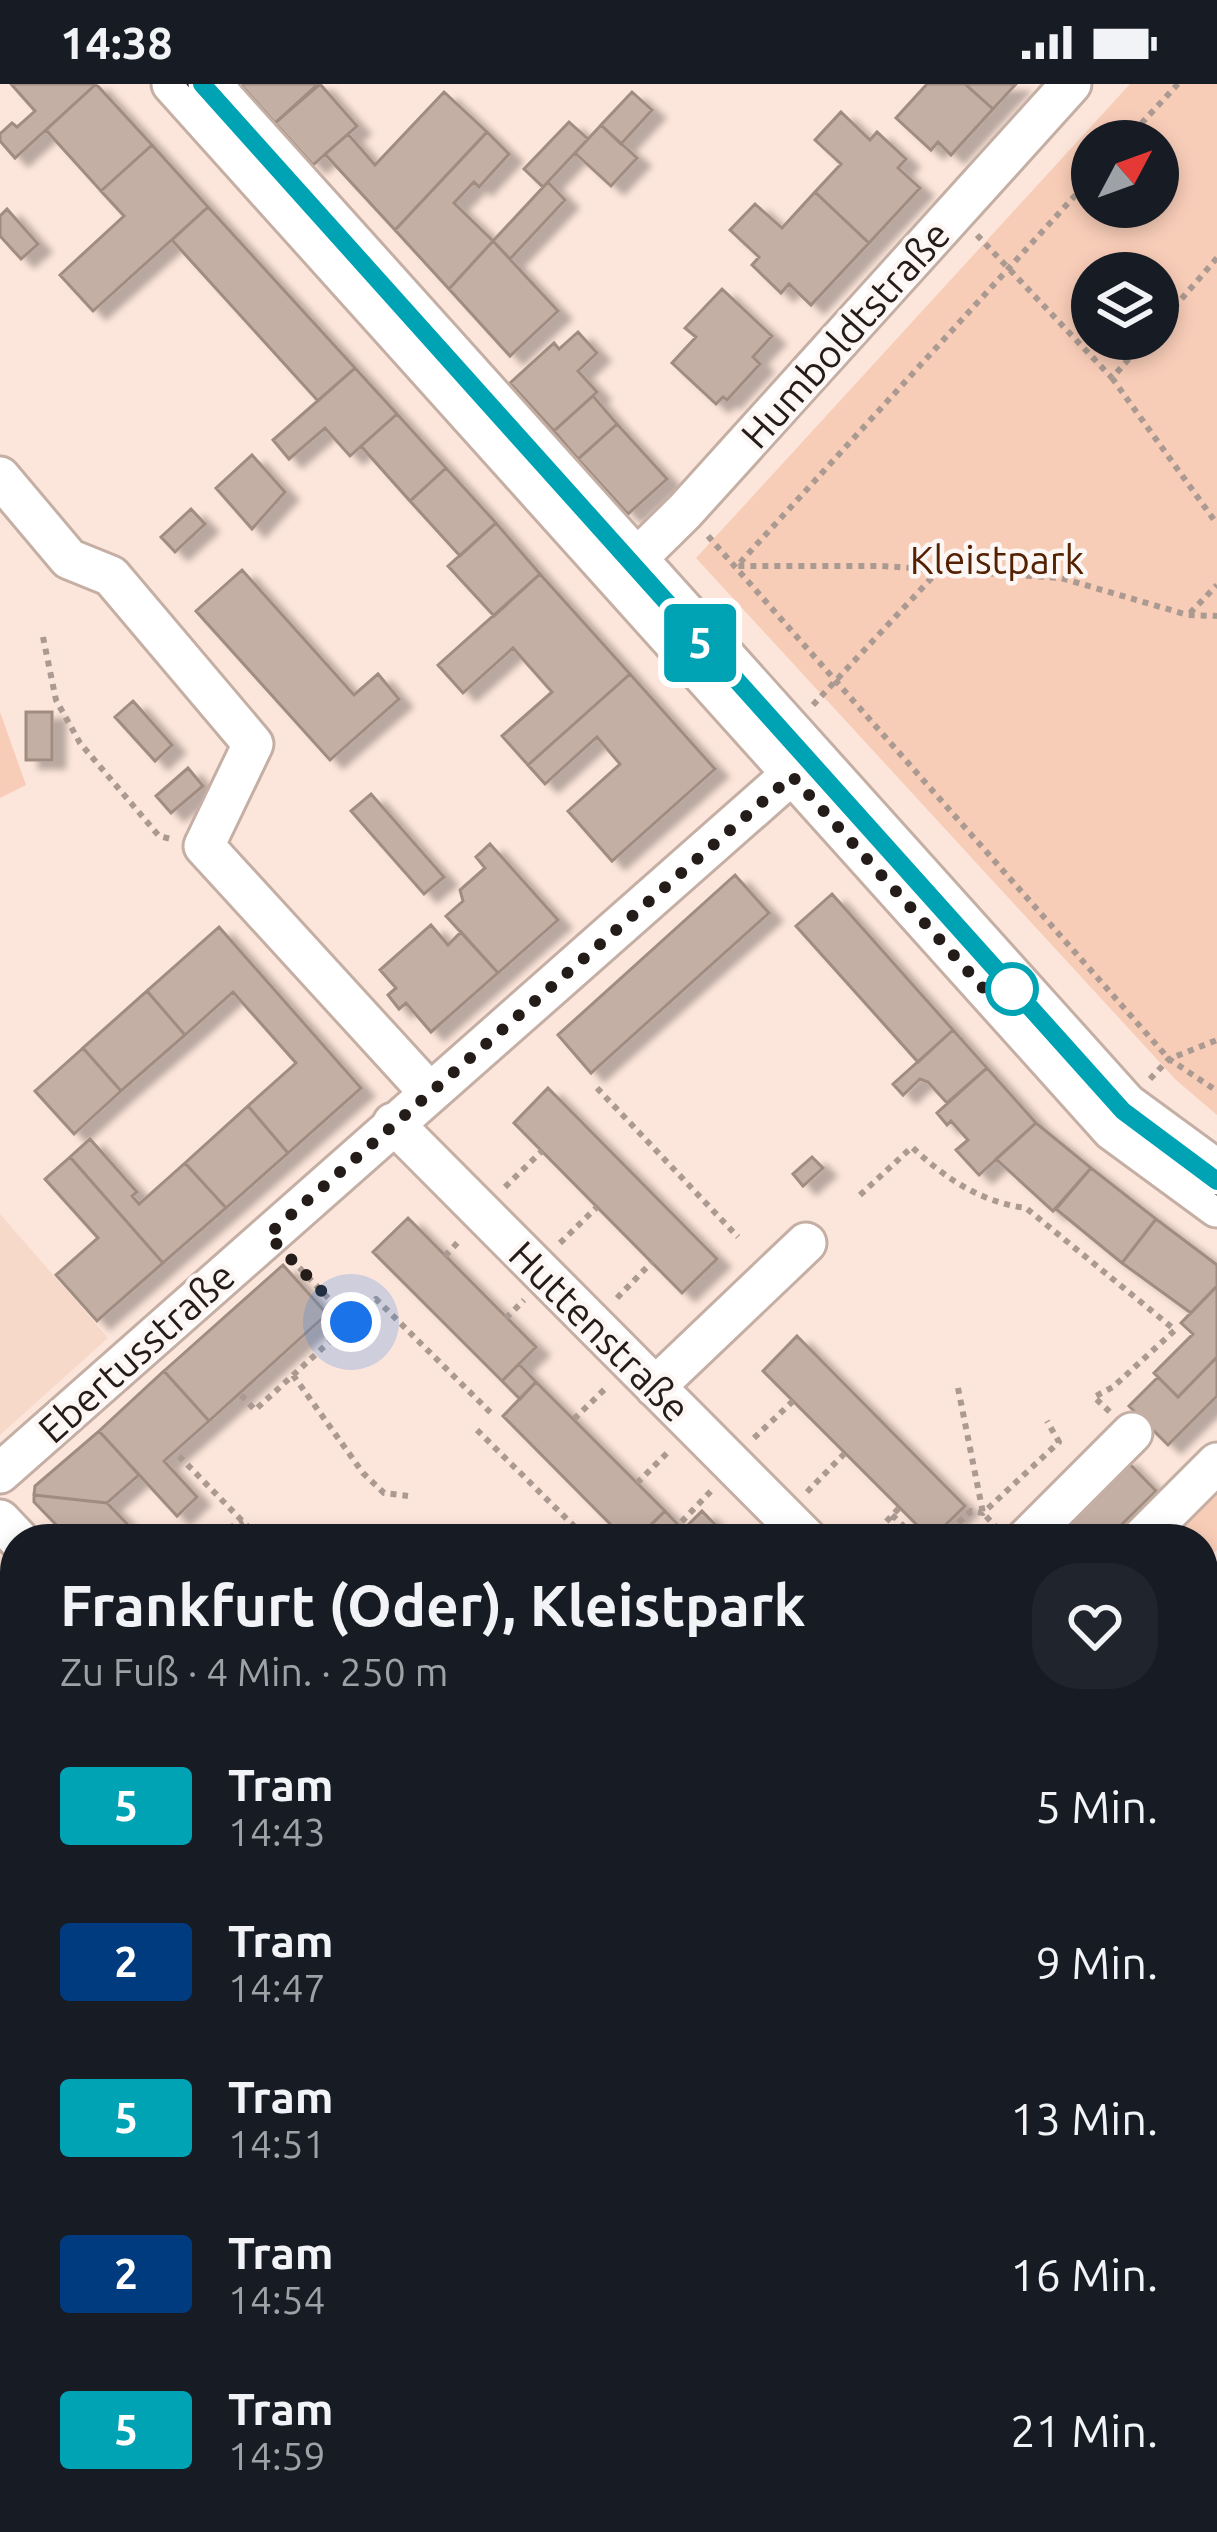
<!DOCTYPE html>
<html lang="de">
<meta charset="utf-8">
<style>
:root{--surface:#171b24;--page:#20242c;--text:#f1f3f6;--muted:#9ea1a6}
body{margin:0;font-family:Ubuntu,sans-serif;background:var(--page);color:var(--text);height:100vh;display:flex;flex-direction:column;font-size:45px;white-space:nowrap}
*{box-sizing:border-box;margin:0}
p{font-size:39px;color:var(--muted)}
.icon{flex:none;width:66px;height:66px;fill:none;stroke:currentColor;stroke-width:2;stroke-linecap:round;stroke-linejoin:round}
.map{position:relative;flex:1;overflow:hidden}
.drawer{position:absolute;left:0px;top:1440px;width:1218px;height:1008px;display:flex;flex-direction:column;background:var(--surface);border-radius:48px 48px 0 0;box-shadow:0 6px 18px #0003}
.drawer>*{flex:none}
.badge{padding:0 24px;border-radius:9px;font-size:42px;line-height:78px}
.needle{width:78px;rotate:49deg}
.buttons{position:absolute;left:1071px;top:36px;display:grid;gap:24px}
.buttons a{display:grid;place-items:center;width:108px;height:108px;border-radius:50%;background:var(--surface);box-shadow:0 6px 18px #0003;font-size:60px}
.you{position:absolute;width:60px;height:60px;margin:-30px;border:9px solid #fff;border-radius:50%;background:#1a73e8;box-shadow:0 0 0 18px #1a73e833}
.map>.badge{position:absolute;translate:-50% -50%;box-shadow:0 0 0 6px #fff}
.round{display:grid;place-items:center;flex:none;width:126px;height:126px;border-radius:48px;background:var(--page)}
.head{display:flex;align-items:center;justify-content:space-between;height:204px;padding:0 60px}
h1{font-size:57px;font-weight:600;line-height:90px}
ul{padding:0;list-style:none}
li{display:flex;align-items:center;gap:36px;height:156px;padding:0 60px}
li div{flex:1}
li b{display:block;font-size:45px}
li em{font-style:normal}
li .badge{min-width:132px;font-weight:700;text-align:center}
.status{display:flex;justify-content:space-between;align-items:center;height:84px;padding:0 60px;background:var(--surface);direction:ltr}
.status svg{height:33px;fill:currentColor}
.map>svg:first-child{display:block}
</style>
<div class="status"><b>14:38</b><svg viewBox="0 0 49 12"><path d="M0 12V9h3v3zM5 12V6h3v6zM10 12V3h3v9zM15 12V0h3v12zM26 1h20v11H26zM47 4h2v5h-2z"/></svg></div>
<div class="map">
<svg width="1217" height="2448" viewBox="0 0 1217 2448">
<defs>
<filter id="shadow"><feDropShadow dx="13" dy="8" stdDeviation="3" flood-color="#0004"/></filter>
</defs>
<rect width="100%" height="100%" fill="#fce5da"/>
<path fill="#f7d9ca" d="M0 1130 108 1254 0 1351Z
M0 1816 15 1851V1879L0 1893Z
M0 1904 15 1926V2433H163L167 2448H0Z
M1203 2022 1217 2024V2448H766L758 2433H1203Z
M375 2433H681L692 2448H390Z"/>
<path fill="#f8cdb8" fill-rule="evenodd" d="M1130 0H1217V1031L1176 996 696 474ZM1158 57V123H1092V57ZM1158 189V255H1092V189Z
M0 628 26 701 0 714Z
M1217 1395V1466L1203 1479V1455H1156Z
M163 2433H375L390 2448H167Z"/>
<path fill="#c4afa4" stroke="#a18c82" stroke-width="3" filter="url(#shadow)" d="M11 0H96L15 74 0 57V50L12 39 17 43 35 27Z
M96 0 152 61 101 107 46 46Z
M240 0H318L275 39Z
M320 0 357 42 313 81 275 39Z
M927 0H965L993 25 951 71 938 58 931 66 896 34Z
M965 0H1016L993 25Z
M444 8 487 48 395 146 325 70 348 50 375 81Z
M632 8 652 26 621 60 601 41Z
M841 28 870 56 877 48 906 75 898 84 920 104 869 159 815 108 841 80 815 56Z
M569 38 588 55 543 103 524 85Z
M601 41 637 74 611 102 575 69Z
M487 48 509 70 479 103 474 98 454 119 493 157 449 205 395 146Z
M152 61 208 123 93 227 60 191 124 132 101 107Z
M548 98 565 116 510 175 493 157Z
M815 108 869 159 811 221 789 200 781 209 752 181 759 173 730 146 755 120 782 144Z
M208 123 355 284 318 317 172 156Z
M7 125 38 160 21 175 0 152V132Z
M493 157 558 227 510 272 449 205Z
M722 205 772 252 753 273 760 280 727 316 723 313 716 320 672 279 696 253 685 244Z
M578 248 597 269 578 287 597 308 554 347 510 299 554 259 559 265Z
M355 284 397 330 350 372 325 344 289 375 273 356Z
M593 312 617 340 578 375 554 347Z
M397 330 446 384 410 417 361 362Z
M617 340 667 395 628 430 578 375Z
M252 371 285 408 252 445 216 404Z
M446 384 496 439 460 472 410 417Z
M191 425 205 440 175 468 161 453Z
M496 439 540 490 494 532 448 482Z
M242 486 354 611 378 590 399 615 330 676 196 527Z
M540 490 630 590 528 681 502 652 552 608 513 564 463 609 438 581Z
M630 590 715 685 612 777 568 727 620 680 597 653 545 700 528 681Z
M133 617 172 661 155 677 115 633Z
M26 628H52V676H26Z
M188 684 203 702 171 729 156 712Z
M371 710 444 793 424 810 351 727Z
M490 760 558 836 498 889 446 832 463 817 460 806 485 784 476 773Z
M735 791 769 829 591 989 558 951Z
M832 810 953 946 918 978 796 842Z
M431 841 448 861 461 848 498 889 431 948 406 919 399 925 388 911 396 904 380 886Z
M219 843 361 1004 288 1069 248 1022 296 979 233 908 185 951 147 907Z
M147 907 185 951 121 1007 83 964Z
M953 946 987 984 947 1019 928 998 920 995 903 1011 893 1000Z
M83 964 121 1007 74 1050 35 1007Z
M987 984 1036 1039 979 1091 956 1066 968 1056 951 1037 947 1041 937 1029Z
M548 1004 717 1175 682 1209 514 1039Z
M248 1022 288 1069 226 1124 185 1079Z
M1036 1039 1091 1084 1053 1127 996 1075Z
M90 1055 137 1108 132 1112 139 1120 185 1079 226 1124 163 1179 70 1073Z
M70 1073 163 1179 97 1237 56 1191 98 1154 45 1095Z
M812 1073 823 1084 803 1102 793 1090Z
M1091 1084 1156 1135 1122 1179 1056 1125Z
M408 1134 536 1263 502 1297 373 1168Z
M1156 1135 1217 1181V1202L1191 1229 1122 1179Z
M283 1181 327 1230 209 1337 164 1287Z
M1217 1202V1273L1178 1313 1154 1289 1193 1250 1181 1239Z
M797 1252 965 1422 931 1455 763 1287Z
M1217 1273V1312L1168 1361 1129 1322 1158 1293 1178 1313Z
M519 1280 536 1298 520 1315 502 1297Z
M164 1287 209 1337 164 1377 197 1413 177 1432 99 1347Z
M536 1298 665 1427 636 1455H625L503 1332Z
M99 1347 139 1391 107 1419 34 1411 35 1402Z
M1123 1373 1156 1407 1107 1455H1040Z
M34 1411 107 1419 133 1446 124 1455H70L34 1418Z
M665 1427 683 1446 673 1455H661L649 1443Z
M702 1427 729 1455H673L683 1446Z
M0 1506 15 1521V1545L0 1559Z
M15 1545V1580L0 1566V1559Z
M1206 2080 1217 2083V2120L1211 2118 1213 2113 1203 2110Z
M1217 2211V2330L1203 2309V2220Z
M1206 2387 1217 2400V2406L1208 2414 1203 2407Z
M523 2433H540L557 2448H510Z
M1052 2436 1063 2448H1039Z"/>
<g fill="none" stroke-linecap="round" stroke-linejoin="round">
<g stroke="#c5afa4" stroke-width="45">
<path id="minor" d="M172 0 1112 1046 1217 1123
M211 0 1127 1020 1217 1086
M0 393 69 475 111 492 253 660 204 762 429 1008
M619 492 685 427 1071 0
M393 1039 807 1455
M655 1303 806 1159
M0 1389 810 674
M0 1436 18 1455
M1026 1455 1132 1349
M1141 1455 1217 1379
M1203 1953 1217 1956
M715 2433 723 2448"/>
</g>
<g stroke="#588c79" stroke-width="54">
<path id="major" d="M1203 1521 1217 1509
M1203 1581 1217 1567
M0 2438 15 2430"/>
</g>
<path stroke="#ab9a91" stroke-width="6" stroke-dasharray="6 6" stroke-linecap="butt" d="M1125 57 1178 0
M1092 93 737 482H882L1061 494 1188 531 1217 532
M977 151 1112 294 1146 255
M1158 242 1217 174
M1112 294 1217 440
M708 452 1169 975 1217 1007
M1190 529 1217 501
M43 553 56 616 80 659 159 752 171 755
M813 621 939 486
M1150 995 1169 975 1217 956
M597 1004 738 1153
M505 1103 542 1067
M860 1111 912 1063C945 1094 980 1118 1026 1124L1175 1246 1113 1303 1094 1313 1110 1328
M560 1159 597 1123
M445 1172 460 1156
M291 1175 351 1238 376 1215 493 1331
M617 1214 652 1178
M506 1234 524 1216
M293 1291 363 1389 384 1409 408 1412
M958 1304 983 1429 996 1443
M241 1311 255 1326 351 1238
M574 1335 608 1302
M477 1346 587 1455
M754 1354 793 1317
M179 1372 254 1449
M637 1399 670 1366
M807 1408 844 1370
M892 1431 917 1455
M207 1455 243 1437
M665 1455 711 1407
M870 1455 899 1424
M941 1455 971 1427 983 1429 1059 1358 1047 1337
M238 2433 248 2448"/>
<use href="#minor" stroke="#fff" stroke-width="39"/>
<use href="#major" stroke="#acdece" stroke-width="48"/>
<path stroke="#3a302c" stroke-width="3" d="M188 0 1115 1035 1217 1110"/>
<g stroke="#3a302c" stroke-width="14">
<path id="rail" d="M0 2188 15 2226
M0 2322 15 2368
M0 2390 17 2448
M36 2433 41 2448
M81 2433 85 2448"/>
</g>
<use href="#rail" stroke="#fcf7f5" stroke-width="9" stroke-dasharray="27" stroke-linecap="butt"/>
</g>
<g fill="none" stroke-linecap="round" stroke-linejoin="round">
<g stroke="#fff" stroke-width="27">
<path id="line" d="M202 0 1123 1027 1217 1097"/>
</g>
<use href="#line" stroke="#00a3b4" stroke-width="18"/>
<path stroke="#241c18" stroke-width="12" stroke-dasharray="0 21.6" d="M351 1238 268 1151 792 692 995 917 1012 905"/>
</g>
<circle fill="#fff" stroke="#00a3b4" stroke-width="6" cx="1012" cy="905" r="24"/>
<g text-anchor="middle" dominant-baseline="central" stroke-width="9" stroke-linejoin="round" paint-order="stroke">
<g font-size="39" fill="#241c18" stroke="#fcf7f5">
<text transform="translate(845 250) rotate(-48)">Humboldtstraße</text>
<text transform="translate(600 1247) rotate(45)">Huttenstraße</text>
<text transform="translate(136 1268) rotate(-42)">Ebertusstraße</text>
</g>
<g font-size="39" fill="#542203" stroke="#fcf7f5">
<text x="997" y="475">Kleistpark</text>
</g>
</g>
</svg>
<div class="buttons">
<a><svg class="needle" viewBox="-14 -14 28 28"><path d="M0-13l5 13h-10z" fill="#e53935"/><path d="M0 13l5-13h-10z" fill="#9ea1a6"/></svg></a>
<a><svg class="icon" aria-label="layers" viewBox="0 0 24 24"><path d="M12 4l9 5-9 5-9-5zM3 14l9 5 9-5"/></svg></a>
</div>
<div class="you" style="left:351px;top:1238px"></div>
<b class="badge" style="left:700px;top:559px;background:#00a3b4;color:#fff">5</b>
<section class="drawer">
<div class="head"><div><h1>Frankfurt (Oder), Kleistpark</h1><p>Zu Fuß · 4 Min. · 250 m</p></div><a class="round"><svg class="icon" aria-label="heart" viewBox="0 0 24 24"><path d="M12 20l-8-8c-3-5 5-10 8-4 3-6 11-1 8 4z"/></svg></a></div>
<ul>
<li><span class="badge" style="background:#00a3b4;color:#fff">5</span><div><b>Tram</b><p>14:43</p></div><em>5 Min.</em></li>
<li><span class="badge" style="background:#003b80;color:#fff">2</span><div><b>Tram</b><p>14:47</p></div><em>9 Min.</em></li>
<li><span class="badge" style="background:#00a3b4;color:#fff">5</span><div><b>Tram</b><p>14:51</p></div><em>13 Min.</em></li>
<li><span class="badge" style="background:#003b80;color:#fff">2</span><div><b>Tram</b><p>14:54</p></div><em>16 Min.</em></li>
<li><span class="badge" style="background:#00a3b4;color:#fff">5</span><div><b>Tram</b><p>14:59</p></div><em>21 Min.</em></li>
</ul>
</section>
</div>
